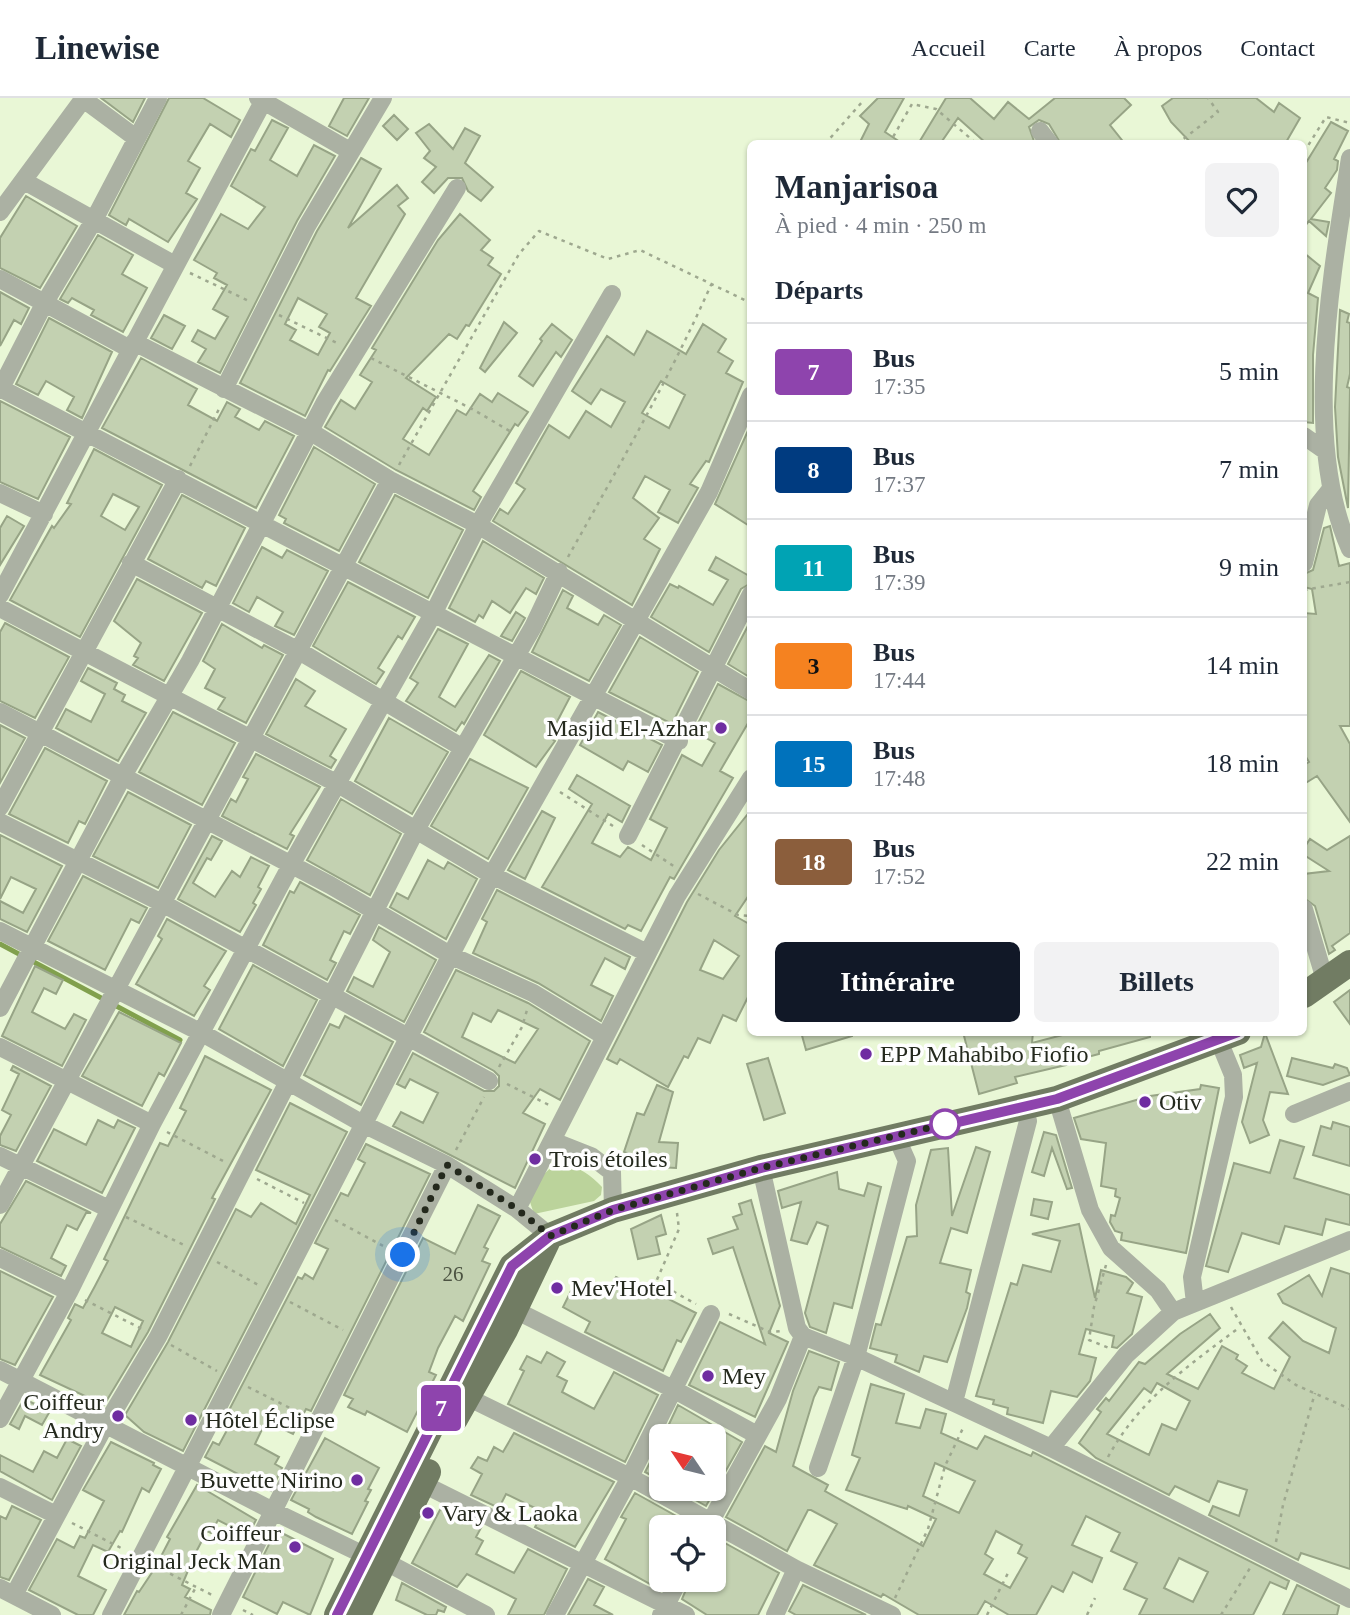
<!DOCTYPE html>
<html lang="fr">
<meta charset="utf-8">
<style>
:root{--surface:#fff;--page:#f2f2f3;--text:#1f2937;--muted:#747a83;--line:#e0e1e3;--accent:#111827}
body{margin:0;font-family:"Times New Roman",serif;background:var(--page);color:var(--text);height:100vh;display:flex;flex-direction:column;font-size:26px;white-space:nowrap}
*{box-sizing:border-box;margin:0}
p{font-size:23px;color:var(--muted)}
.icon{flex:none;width:38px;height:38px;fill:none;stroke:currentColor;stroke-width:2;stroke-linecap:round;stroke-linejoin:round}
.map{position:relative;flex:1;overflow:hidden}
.panel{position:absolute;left:747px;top:42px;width:560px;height:896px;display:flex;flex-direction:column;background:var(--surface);border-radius:10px;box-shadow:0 2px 5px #0004}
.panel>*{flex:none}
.badge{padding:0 14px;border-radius:5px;font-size:24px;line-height:46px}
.needle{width:46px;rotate:305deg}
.tools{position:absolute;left:649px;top:1326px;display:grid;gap:14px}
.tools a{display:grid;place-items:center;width:77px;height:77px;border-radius:10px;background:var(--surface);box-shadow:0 2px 5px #0004;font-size:35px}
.you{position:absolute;width:35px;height:35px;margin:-18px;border:5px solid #fff;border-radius:50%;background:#1a73e8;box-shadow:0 0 0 10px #1a73e833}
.map>.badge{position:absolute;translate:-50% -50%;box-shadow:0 0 0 4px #fff}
h2{padding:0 28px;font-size:26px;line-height:63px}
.round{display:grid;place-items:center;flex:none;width:74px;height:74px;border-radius:10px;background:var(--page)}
.head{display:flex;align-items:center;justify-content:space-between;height:119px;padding:0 28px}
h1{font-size:33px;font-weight:800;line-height:52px}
.button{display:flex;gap:14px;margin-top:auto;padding:14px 28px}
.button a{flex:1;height:80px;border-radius:10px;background:var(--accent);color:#fff;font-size:28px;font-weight:800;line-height:80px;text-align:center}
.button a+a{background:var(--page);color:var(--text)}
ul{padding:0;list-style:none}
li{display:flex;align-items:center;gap:21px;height:98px;padding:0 28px;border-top:2px solid var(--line)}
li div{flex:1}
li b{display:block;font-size:26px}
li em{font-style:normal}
li .badge{min-width:77px;font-weight:700;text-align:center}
header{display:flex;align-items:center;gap:42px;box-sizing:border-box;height:98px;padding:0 35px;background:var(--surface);border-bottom:2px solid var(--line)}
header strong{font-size:33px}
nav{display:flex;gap:38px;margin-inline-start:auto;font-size:24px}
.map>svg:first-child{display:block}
</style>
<header>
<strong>Linewise</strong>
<nav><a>Accueil</a><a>Carte</a><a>À propos</a><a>Contact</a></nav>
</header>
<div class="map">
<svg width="1350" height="1517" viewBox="0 0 1350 1517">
<rect width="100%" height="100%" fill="#e9f7d6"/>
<path fill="#bbd39b" d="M565 1065C580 1070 591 1077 602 1089L601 1097 594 1103 534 1116 529 1101C539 1084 544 1068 565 1065Z"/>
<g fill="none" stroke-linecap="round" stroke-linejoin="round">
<path stroke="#81a04d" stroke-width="5" d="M0 846 180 942"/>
</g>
<path fill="#c3d1b1" stroke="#97a486" stroke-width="2" fill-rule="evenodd" d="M101 0H145L133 24Z
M169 0H203L240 22 231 39 210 26 188 63 200 70 186 95 197 101 168 144 129 121 126 127 109 117Z
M344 0H369L347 38 329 28Z
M878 0H904L885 34 903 46H859L869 26 860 18Z
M946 0H970L994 21 1008 4 1029 21 1055 0H1124L1131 7 1110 27 1125 46H1061L1049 26 1039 22 1029 29 1035 46H987L958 20 940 46H918Z
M1173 0H1256L1274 14 1279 5 1300 20 1285 46H1192L1171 24 1162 8Z
M394 17 408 31 397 42 383 28Z
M272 22 288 30 270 62 297 78 314 47 335 58 297 123 220 275 198 264 206 251 192 243 198 232 215 241 228 219 213 211 227 187 214 180 217 175 194 162 221 116 248 131 265 109 231 88 251 51 255 53Z
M1331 24 1348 33 1334 61 1338 63 1337 72 1325 90 1331 95 1311 121 1329 124 1326 138 1309 123 1304 129V68Z
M429 26 453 51 465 30 480 38 465 65 493 89 481 103 468 93 462 80H448L434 95 422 84 436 69 424 60 430 53 416 35Z
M361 60 381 71 348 130 397 87 408 100 398 108 405 116 356 200 371 208 330 273 328 272 305 318 240 285 317 133ZM298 200 327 216 319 229 330 235 318 257 290 242 296 232 285 226Z
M26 98 77 128 40 190 0 170V140Z
M460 116 490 142 481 152 493 160 488 167 501 176 469 228 466 227 457 241 449 236 406 280 436 299 427 313 423 310 403 341 429 357 457 312 466 317 480 296 492 304 498 295 528 314 518 328 515 326 473 393 481 399 474 412 396 372 325 329 341 302 355 311 372 284 360 277 376 252 372 250 438 142Z
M98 137 133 157 122 176 147 190 123 234 91 217 94 212 72 200 68 205 60 201Z
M1304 155 1320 168 1308 195 1318 200 1313 257V325L1304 324Z
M0 194 29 210 21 226 14 222 0 248Z
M1340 212 1349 216 1347 224 1350 225V276L1347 289 1350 290 1348 410 1338 359 1335 309Z
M164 217 185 228 172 251 151 240Z
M49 220 112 254 82 320 67 312 74 299 46 283 38 297 16 286Z
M504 224 517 235 485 274 480 270Z
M552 226 572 242 561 259 556 254 533 288 519 278 542 243 540 241Z
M703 226 726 241 718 254 733 263 726 275 743 284 709 364 706 363 690 386 698 390 678 425 658 414 670 392 645 378 633 400 659 420 644 441 660 451 632 507 493 423 500 411 508 416 525 391 516 385 549 327 569 340 586 313 611 329 625 304 601 291 591 306 572 293 607 238 634 257 647 233 686 256ZM661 283 685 297 669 330 642 315Z
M141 260 197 291 188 307 217 323 227 304 240 311 235 319 259 332 265 323 294 338 256 410 102 330Z
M0 303 70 339 38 401 0 384Z
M751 326V429L715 406Z
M314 349 375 386 339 453 284 425 286 421 279 417Z
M94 351 162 387 80 539 10 502 52 428 54 430 71 406 67 405ZM113 396 139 409 125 432 101 418Z
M182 397 245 430 216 488 206 483 202 490 148 461Z
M395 397 463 432 428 500 359 464Z
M7 418 24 428 0 467V430Z
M1330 428 1339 468 1350 465V628H1340L1350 646V724L1317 678 1304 686V667L1309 664 1304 656V515L1316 516 1312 491 1304 489V476L1313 472 1324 430Z
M483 443 544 480 536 496 526 490 510 515 492 503 483 520 479 517 475 524 449 510Z
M262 449 282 460 287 452 328 473 294 537 275 528 283 514 257 499 249 514 233 505Z
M716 459 751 479V485L741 491 709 554 651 519 670 486 678 490 679 488 713 507 728 482 709 472Z
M137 481 202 515 164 583 133 567 138 560 134 558 141 545 114 523Z
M348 484 415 519 402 541 398 538 378 570 384 574 376 586 313 548Z
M563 492 573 498 567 510 598 527 604 517 621 527 589 583 532 554Z
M516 514 525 520 512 543 501 538Z
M751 522V580L728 566Z
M5 525 69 559 35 620 0 603V534Z
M222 526 262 550 264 547 283 557 246 625 218 611 225 600 205 590 215 571 203 563Z
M438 531 468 546 439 599 455 609 489 557 500 563 464 626 462 624 456 633 406 603 418 585 410 580Z
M640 539 698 574 672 626 609 594Z
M88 570 117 585 114 591 125 597 122 603 146 615 118 663 56 630 66 611 91 624 105 596 81 583Z
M521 573 570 599 549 639 555 643 536 669 484 637Z
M296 581 315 593 305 608 346 631 330 658 336 662 331 670 266 636Z
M718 586 751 604V620L720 673 733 680 674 781 670 779 641 833 628 827 625 831 542 789 592 706 569 691 577 677 630 708 622 724 608 716 592 745 620 759 628 749 651 762 667 730 650 721 682 657 702 668 715 645 694 633Z
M173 614 235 645 202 707 139 674Z
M598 614 662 647 648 674 628 663 623 672 580 647Z
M389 620 448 654 412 716 355 683Z
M0 627 25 640 0 685Z
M45 650 107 683 85 726 79 723 68 745 9 716Z
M256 656 320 689 290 736 294 738 287 751 222 718 231 701 236 704 248 681 243 679Z
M470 661 528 690 488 761 431 728Z
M128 694 191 727 158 790 93 758Z
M341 701 401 736 370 797 307 762Z
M751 712V794L735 818 751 827V893L736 923 723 917 710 945 698 940 688 960 684 958 668 989 620 961 617 966 607 961 687 804 719 752ZM714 842 739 858 723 881 700 872Z
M542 713 555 720 525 781 508 772Z
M0 737 62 768 27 834 0 821V803L23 815 36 791 11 779 0 801Z
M212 738 222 743 211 762 207 760 193 785 215 799 232 773 240 779 251 759 269 768 258 789 261 791 253 805 256 807 240 834 178 801Z
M1350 738V835L1332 848 1335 852 1329 856 1315 808 1304 800V776L1329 773 1304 757V750L1310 741 1327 752Z
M428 762 444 771 448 764 477 781 446 841 390 809 397 795 408 801Z
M83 778 147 810 139 825 131 821 105 872 48 843Z
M300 784 360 817 350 836 344 833 330 862 336 865 327 882 263 847 290 793 294 795Z
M497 792 630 859 625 871 605 860 591 887 613 898 601 923 538 885 473 855 487 824 482 821Z
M167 821 226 853 204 888 210 892 194 918 136 886 162 841 158 838Z
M379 829 436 862 404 924 347 893 354 879 373 889 390 854 373 842Z
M253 867 317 902 283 968 219 931Z
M35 868 63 882 56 896 44 890 32 914 65 931 74 916 86 922 62 968 2 938Z
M456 872 528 905 590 943 560 1002 540 991 523 1015 545 1026 515 1090 393 1028 401 1014 423 1025 438 995 410 981 405 990 397 986 413 955 484 993H494L499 988V978L494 973 424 934ZM498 912 538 931 515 965 462 939 473 915 491 924Z
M1350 892V926L1334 904Z
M119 914 181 945 164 978 159 975 142 1008 82 978Z
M345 918 393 944 361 1007 304 977 330 926 339 930Z
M801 934H852V938L806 952Z
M963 934H1033L1032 945 1074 934H1150V939L1099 953V956L1065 965 1066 967 1015 979 1017 985 979 996Z
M1265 935 1288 996 1270 994 1263 1022 1269 1037 1250 1045 1242 1024 1257 965 1244 970 1240 957 1261 949Z
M205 958 271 992 212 1100 215 1101 148 1234 104 1307 40 1277 71 1222 68 1220 75 1206 83 1210 95 1188 108 1163 104 1161 155 1055 160 1045 168 1048 186 1013 180 1010ZM115 1209 143 1223 131 1249 102 1235Z
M768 960 785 1015 764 1022 747 966Z
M1292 960 1333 970 1335 966 1347 970 1350 977 1323 987 1287 978Z
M13 968 51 988 16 1053 0 1047V1038L11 1017 2 1012 19 976 11 972Z
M657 987 673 994 659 1044 678 1045 676 1070 639 1068 640 1060 624 1054 637 1015 644 1017Z
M1201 987 1219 990 1186 1155 1121 1142 1122 1135 1115 1133 1110 1124 1111 1117 1115 1118 1120 1100 1115 1098 1116 1091 1101 1088 1106 1045 1081 1041 1074 1020 1150 998 1200 991Z
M290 1005 347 1034 183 1353 144 1334 125 1317 168 1244 236 1111 251 1119 261 1105 296 1126 310 1097 256 1072Z
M98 1022 114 1030 118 1022 135 1030 102 1095 37 1063 54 1031 86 1047Z
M1333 1024 1350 1029V1068L1313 1057 1321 1028 1331 1031Z
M1044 1034 1056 1037 1072 1090 1067 1091 1052 1050 1044 1078 1032 1074Z
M1280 1042 1304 1049 1294 1080 1350 1097V1127L1326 1121 1322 1137 1285 1128 1279 1146 1242 1135 1228 1174 1206 1168 1234 1065 1270 1075Z
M366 1046 430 1076 311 1313 306 1311 293 1336 266 1323 255 1346 279 1359 275 1366 282 1370 271 1393 205 1359 213 1344 219 1347 233 1321 226 1318 298 1179 302 1181 305 1176 313 1181 328 1151 315 1145 341 1095 348 1098 365 1065 358 1061Z
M976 1049 990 1054 967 1135 951 1130 940 1165 971 1172 966 1194 970 1196 967 1210 947 1264 924 1258 919 1274 895 1264 897 1257 870 1250 876 1226 881 1227 907 1139 917 1138 916 1107 931 1052 948 1050 952 1118Z
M837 1074 839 1091 864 1098 868 1085 881 1089 852 1210 834 1205 826 1235 810 1229 805 1215 828 1128 817 1124 807 1146 791 1142 801 1104 782 1110 778 1093Z
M26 1083 91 1115H86L77 1132 67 1127 51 1160 66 1168 61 1178 0 1149V1126Z
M1034 1101 1052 1104 1048 1121 1031 1117Z
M751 1102 780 1208 769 1235 788 1244 755 1319 689 1287 720 1224 765 1246 733 1149 713 1156 708 1141 738 1131 733 1119 742 1116 739 1106Z
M478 1107 500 1118 484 1149 488 1151 482 1163 490 1166 463 1223 455 1218 438 1250 429 1274 436 1277 407 1334 367 1313 365 1317 348 1309 353 1301 344 1297 423 1140 455 1156Z
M661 1117 666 1136 656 1139 660 1156 638 1161 631 1131Z
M1079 1126 1095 1200 1101 1172 1126 1179 1133 1185 1127 1195 1142 1199 1132 1236 1117 1250 1112 1249 1114 1238 1086 1231 1079 1256 1096 1260 1090 1283 1077 1299 1051 1293 1043 1325 1007 1316 1008 1310 993 1306 994 1302 976 1298 1011 1185 1017 1187 1023 1167 1051 1174 1060 1143 1032 1136Z
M1331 1170 1350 1176V1471L1301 1455 1298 1462 1209 1417 1213 1408 1239 1418 1247 1392 1218 1383 1209 1404 1175 1388 1169 1397 1096 1360 1079 1345 1101 1314 1097 1311 1106 1300 1109 1303 1139 1264 1145 1266 1180 1236 1210 1216 1220 1230 1167 1276 1198 1291 1222 1248 1238 1257 1236 1261 1247 1268 1242 1275 1274 1291 1290 1259 1269 1240 1283 1224 1303 1243 1329 1255 1336 1230 1283 1205 1278 1196 1309 1177 1322 1198ZM1157 1285 1190 1303 1176 1332 1162 1326 1149 1357 1107 1336 1144 1290 1151 1295Z
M0 1173 53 1199 15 1267 0 1261Z
M616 1179 657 1200 659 1196 696 1215 681 1244 677 1242 663 1273 585 1234 590 1224 563 1209 571 1193 583 1200 591 1184 609 1193Z
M809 1253 839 1264 831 1292 819 1289 814 1299 793 1368 828 1387 825 1393 923 1448 936 1421 908 1408 907 1411 846 1392 860 1360 852 1357 871 1286 904 1296 896 1325 920 1330 926 1311 946 1316 941 1335 977 1351 985 1338 1031 1358 1033 1354 1289 1483 1286 1491 1270 1484 1253 1517H1139L1147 1501 1124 1491 1137 1465 1111 1453 1120 1435 1086 1418 1072 1447 1102 1460 1092 1484 1073 1474 1063 1494 1052 1488 1036 1517H1009L985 1503 977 1517H919L883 1496 881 1499 814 1467 837 1426 811 1412H808L787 1453 726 1419 765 1348 776 1354 793 1293ZM935 1365 975 1383 959 1415 923 1398ZM996 1433 1022 1447 1018 1455 1027 1460 1010 1490 984 1476 993 1461 985 1456ZM1179 1460 1208 1474 1193 1504 1164 1490Z
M547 1254 565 1264 557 1278 567 1283 562 1294 594 1311 614 1274 658 1297 625 1364 508 1306 524 1273 520 1271 527 1258 541 1265Z
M24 1301 50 1313 42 1327 25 1318 19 1331 10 1326Z
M678 1307 742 1344 706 1408 676 1391H714V1339H663Z
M514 1335 614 1384 575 1449 535 1429 543 1414 506 1396 499 1410 471 1397 482 1376 471 1370 478 1359 487 1363 494 1349 503 1354Z
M325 1340 379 1370 368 1391 371 1392 365 1403 368 1404 352 1436 316 1419 308 1414 309 1411 291 1402Z
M67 1341 81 1348 52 1402 0 1373V1357L33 1374 44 1353 57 1360Z
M662 1341V1383L645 1374Z
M111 1344 154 1365 153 1367 161 1371 149 1394 142 1390 122 1434 120 1433 108 1454 93 1447 78 1478 106 1492 93 1517H78L29 1492 57 1441 74 1450 80 1438 85 1440 104 1403 83 1392Z
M197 1387 256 1422 245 1443 238 1440 241 1434 218 1422 211 1435 207 1433 195 1456 182 1487 190 1491 185 1499 211 1512 210 1517H124L137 1493 139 1494 155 1470 170 1441 167 1439Z
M635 1395 696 1429 662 1430V1482H666L661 1492 605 1461 626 1421 621 1419Z
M12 1408 41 1422 9 1482 0 1479V1418L6 1421Z
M442 1408 482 1428 476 1439 483 1443 476 1456 514 1475 528 1451 567 1471 544 1517H508L516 1501 467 1476 457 1489 412 1465Z
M276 1432 333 1461 310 1517 283 1504 277 1516 243 1499Z
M714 1439 779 1475 758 1517H707L682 1501 690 1482H714Z
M588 1481 604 1489 594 1507 613 1517H568Z
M402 1485 446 1509 444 1514 438 1512 436 1517H427L396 1502Z
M803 1487 866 1517H796L789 1513Z
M1297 1487 1339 1508 1337 1517H1283Z"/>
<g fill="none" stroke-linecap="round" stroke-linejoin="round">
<path stroke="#9ea88f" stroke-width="2.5" stroke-dasharray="3.5 5" stroke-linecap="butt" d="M825 46 863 3
M889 46 912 6 936 11 977 46
M1177 46 1218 14 1208 0
M1304 54 1326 19 1350 25
M190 175 251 204
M279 217 339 246
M371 260 474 312 513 335
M399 367 519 156 539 133 608 161 640 152 751 205
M190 368 220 309
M568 459C618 370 669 281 711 187
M1304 492 1350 484
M560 694 613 728
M642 747 675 769
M698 796 738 817 751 818
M499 969 522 929 527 912
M507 986 551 1008
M167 1034 227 1065
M456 1052 484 999
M257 1081 304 1105
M677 1115 679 1131 656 1184 696 1206
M126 1119 186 1148
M335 1122 387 1150
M217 1164 260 1188
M1106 1167 1094 1209 1089 1242 1109 1250
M85 1202 144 1232
M290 1204 343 1232
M1231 1209 1262 1263 1296 1287 1350 1311
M729 1216 770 1234 782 1233
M171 1247 217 1273
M248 1289 302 1316
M1108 1359C1139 1302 1189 1267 1240 1229
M72 1425 125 1452
M1276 1444 1283 1407 1315 1295
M155 1468 212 1497
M895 1500 928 1431 945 1368 964 1328
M243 1512 253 1517
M181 1517 196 1489
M987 1517 1008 1475
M1087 1517 1095 1500
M1221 1517 1250 1470"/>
<path stroke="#abb1a3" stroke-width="18" d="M82 0 136 40
M258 0 350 53
M1040 33 1050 46
M1350 60C1332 175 1301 342 1350 451
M24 83 175 167
M0 114 84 0
M0 181 130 251
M134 244 311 334 390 382 478 427 751 593
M0 290 679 643
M224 291 307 128 383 0
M0 292 44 206 94 122 158 0
M1304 338 1324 352
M0 395 44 416
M131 465 299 553 463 650
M1304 465 1318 407 1330 392
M0 497 265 0
M0 510 338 686 492 777 647 855
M0 614 330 787 452 858 533 895 604 938
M0 709 178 381
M0 724 162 805 489 983
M628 738 751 496
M1304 811 1325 882
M0 833 202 935 365 1027 447 1067 517 1111 550 1138
M0 910 123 678 190 563 325 304 457 90
M0 949 152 1026
M1057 1001 1090 1112 1111 1150 1158 1192 1173 1214
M1294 1016 1350 993
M553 1043 591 1058 612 1074 613 1112
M0 1058 109 1111
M761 1070 797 1230 803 1238 856 1259 1051 1350 1350 1501
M0 1107 390 382
M517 1111 677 798 751 680
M0 1160 69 1194
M1195 1205 1192 1179 1234 999 1233 977 1219 943
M515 1212 673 1291 757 1337
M0 1272 273 1413 366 1458 386 1464 486 1517
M459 1295 630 1379 796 1471 892 1517
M954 1304 1028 1023 1022 1007
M0 1321 69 1194 152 1026 291 767 433 516 478 427 612 196
M1051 1350 1126 1257 1173 1214 1350 1142
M818 1370 856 1259 907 1063 896 1038
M423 1386 686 1517
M0 1389 56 1417
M707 1430 778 1301 803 1238
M0 1490 52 1517
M14 1497 102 1333 158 1239 417 730 533 529 559 474
M111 1517 492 777 709 394 751 297
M221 1517 447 1067
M555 1517 630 1379 711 1216
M661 1517 679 1482
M775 1517 796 1471"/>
<path stroke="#717c63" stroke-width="26" d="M1304 897 1350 865
M455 1321 505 1232 547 1144
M337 1517 512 1168 550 1138 613 1112 761 1070 1057 1001 1238 934
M358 1517 428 1374"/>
</g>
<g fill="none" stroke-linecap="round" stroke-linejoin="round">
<g stroke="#fff" stroke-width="16">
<path id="line" d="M337 1517 512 1168 550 1138 613 1112 761 1070 1057 1001 1238 934"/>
</g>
<use href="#line" stroke="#8e44ad" stroke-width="10"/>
<path stroke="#24291d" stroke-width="7" stroke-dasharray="0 12.6" d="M403 1157 447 1067 517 1111 550 1138 613 1112 761 1070 945 1026"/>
</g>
<g fill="#6f2da1" stroke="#fefefe" stroke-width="2.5">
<circle cx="721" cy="630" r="7"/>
<circle cx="866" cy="956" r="7"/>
<circle cx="1145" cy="1004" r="7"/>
<circle cx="535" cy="1061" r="7"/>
<circle cx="557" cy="1190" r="7"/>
<circle cx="708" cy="1278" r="7"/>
<circle cx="118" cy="1318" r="7"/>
<circle cx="191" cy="1322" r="7"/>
<circle cx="357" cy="1382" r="7"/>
<circle cx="428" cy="1415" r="7"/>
<circle cx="295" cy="1449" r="7"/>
</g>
<circle fill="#fff" stroke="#8e44ad" stroke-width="3.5" cx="945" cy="1026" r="14"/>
<g text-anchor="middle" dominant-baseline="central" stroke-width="7" stroke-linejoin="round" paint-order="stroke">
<g font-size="21" fill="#4c5342">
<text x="453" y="1176">26</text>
</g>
<g font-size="24" fill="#24291d" stroke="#fefefe" text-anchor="start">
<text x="707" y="630" text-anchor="end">Masjid El-Azhar</text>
<text x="880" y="956">EPP Mahabibo Fiofio</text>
<text x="1159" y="1004">Otiv</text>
<text x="549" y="1061">Trois étoiles</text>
<text x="571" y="1190">Mev'Hotel</text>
<text x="722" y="1278">Mey</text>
<text x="104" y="1304" text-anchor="end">Coiffeur<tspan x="104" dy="28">Andry</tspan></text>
<text x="205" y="1322">Hôtel Éclipse</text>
<text x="343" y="1382" text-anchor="end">Buvette Nirino</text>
<text x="442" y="1415">Vary &amp; Laoka</text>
<text x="281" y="1435" text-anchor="end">Coiffeur<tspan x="281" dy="28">Original Jeck Man</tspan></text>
</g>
</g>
</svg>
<div class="tools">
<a><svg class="needle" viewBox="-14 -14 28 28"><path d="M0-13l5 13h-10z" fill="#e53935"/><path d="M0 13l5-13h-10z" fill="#747a83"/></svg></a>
<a><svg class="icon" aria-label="locate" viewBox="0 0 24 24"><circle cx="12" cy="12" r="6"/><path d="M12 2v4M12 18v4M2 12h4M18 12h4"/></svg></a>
</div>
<div class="you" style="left:403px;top:1157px"></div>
<b class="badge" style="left:441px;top:1310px;background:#8e44ad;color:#fff">7</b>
<section class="panel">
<div class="head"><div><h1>Manjarisoa</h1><p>À pied · 4 min · 250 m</p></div><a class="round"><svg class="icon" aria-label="heart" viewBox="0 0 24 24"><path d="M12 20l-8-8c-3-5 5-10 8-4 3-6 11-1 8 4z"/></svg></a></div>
<h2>Départs</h2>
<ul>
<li><span class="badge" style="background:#8e44ad;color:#fff">7</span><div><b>Bus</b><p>17:35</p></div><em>5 min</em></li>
<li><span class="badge" style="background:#003b80;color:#fff">8</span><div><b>Bus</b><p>17:37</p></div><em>7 min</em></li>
<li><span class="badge" style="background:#00a3b4;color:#fff">11</span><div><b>Bus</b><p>17:39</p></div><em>9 min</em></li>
<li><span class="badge" style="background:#f58220;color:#111">3</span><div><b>Bus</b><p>17:44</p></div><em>14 min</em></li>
<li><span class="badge" style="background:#0072bc;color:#fff">15</span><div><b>Bus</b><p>17:48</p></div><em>18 min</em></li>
<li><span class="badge" style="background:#8b5e3c;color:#fff">18</span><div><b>Bus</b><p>17:52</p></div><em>22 min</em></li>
</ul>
<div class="button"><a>Itinéraire</a><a>Billets</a></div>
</section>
</div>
